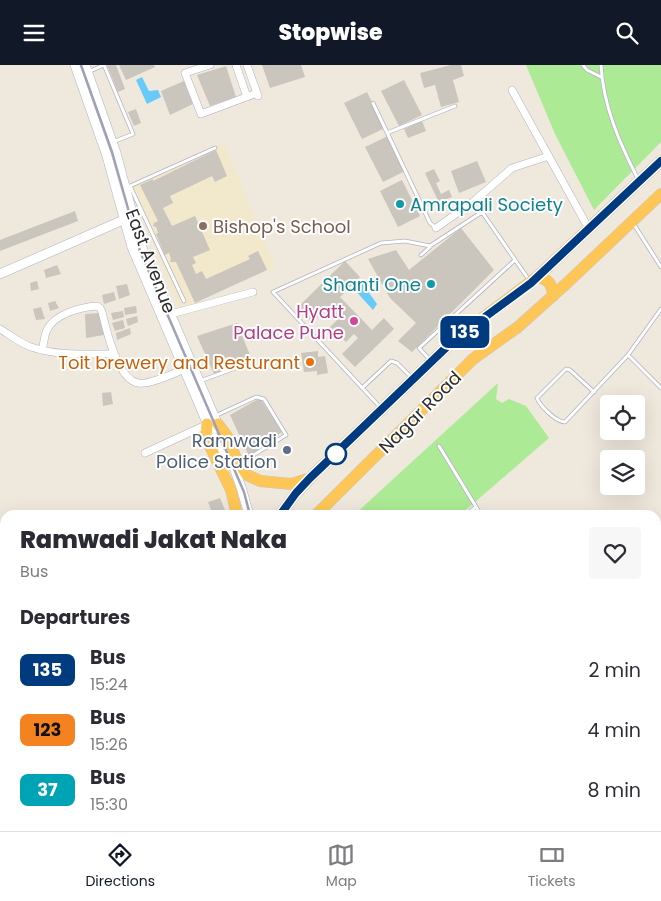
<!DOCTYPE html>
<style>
:root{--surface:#fff;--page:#f7f7f7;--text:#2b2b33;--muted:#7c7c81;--line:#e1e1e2;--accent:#111827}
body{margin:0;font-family:Poppins,sans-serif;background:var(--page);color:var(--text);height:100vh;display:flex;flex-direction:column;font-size:19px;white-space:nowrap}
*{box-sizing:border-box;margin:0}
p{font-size:16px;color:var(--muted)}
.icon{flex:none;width:28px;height:28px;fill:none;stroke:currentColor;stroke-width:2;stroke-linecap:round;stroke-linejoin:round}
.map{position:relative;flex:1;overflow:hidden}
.sheet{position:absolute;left:0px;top:445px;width:661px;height:321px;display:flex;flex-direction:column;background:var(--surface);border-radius:15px 15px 0 0;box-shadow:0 5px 20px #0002}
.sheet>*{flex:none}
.badge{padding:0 10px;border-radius:8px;font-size:18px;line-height:32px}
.fabs{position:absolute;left:600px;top:330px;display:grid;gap:10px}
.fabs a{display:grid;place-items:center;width:45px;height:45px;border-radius:5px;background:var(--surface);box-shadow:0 5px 20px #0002;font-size:25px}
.map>.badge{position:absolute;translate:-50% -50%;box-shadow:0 0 0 2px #fff}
h2{padding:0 20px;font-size:19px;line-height:45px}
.round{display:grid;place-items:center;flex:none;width:52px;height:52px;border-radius:5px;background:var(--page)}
.summary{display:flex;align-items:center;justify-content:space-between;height:85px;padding:0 20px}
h1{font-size:24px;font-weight:800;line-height:38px}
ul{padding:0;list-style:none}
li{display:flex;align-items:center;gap:15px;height:60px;padding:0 20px}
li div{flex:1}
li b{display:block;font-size:19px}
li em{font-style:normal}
li .badge{min-width:55px;font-weight:700;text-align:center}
header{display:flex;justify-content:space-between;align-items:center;height:65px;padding:0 20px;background:var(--accent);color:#fff;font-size:22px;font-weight:800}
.dock{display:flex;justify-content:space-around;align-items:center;height:70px;border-top:1px solid var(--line);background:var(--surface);font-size:14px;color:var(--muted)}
.dock a{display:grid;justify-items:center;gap:2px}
.dock .selected{color:var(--accent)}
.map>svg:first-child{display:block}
</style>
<header><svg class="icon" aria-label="menu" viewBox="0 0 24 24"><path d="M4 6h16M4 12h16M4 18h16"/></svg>Stopwise<svg class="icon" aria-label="search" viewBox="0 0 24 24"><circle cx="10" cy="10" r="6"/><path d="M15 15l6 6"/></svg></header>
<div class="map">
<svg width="661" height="766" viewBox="0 0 661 766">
<rect width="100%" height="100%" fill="#efe8dd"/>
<path fill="#f2e8cc" d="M224 77 276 204 267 205 180 245 130 119Z"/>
<path fill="#adea95" d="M526 0H661V77L594 145 555 69Z
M498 318 496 334 502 338 509 334 526 341 549 373 460 450H354Z
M380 761H583L582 764 577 766H383Z"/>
<path fill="#68caf9" d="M142 12 149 26 158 25 161 32 147 39 136 15Z
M360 215 377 239 373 245 352 222Z"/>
<path fill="#cac5bd" d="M107 0H116L125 24 118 27Z
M119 0H154L155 2 126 15Z
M262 0H301L305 12 270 23Z
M451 0H461L464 11 453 15 459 37 441 42 435 20 424 23 420 8Z
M226 1 236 32 210 41 197 10Z
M404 15 422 50 399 61 381 26Z
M184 16 193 39 170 50 161 26Z
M367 27 385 63 362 74 344 38Z
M136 44 141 58 134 61 128 47Z
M422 56 426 66 408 73 404 64Z
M388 71 405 106 383 117 365 82Z
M216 85 227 111 215 117 212 111 170 131 173 138 163 143 172 161 195 151 210 185 193 192 196 198 192 200 196 209 202 206 206 214 250 194 248 191 258 186 267 205 195 238 176 197H170L171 194 169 188 165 190 156 169 158 168 156 162 153 161 154 158 158 156 140 120 153 114V116Z
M477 96 486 117 459 128 451 106Z
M434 104 440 116 436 118 441 129 449 125 452 132 447 134 450 140 442 144 425 108Z
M402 115 420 151 398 162 380 126Z
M75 146 78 156 0 186V175Z
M461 163 494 205 412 287 398 276 416 258 390 233 368 194 396 185 409 205Z
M345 196 360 212 340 232 372 265 384 253 394 264 355 302 342 289 358 273 354 269 346 277 330 262 338 254 327 243 312 258 297 243Z
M57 200 61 209 46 213 44 205Z
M37 216 39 224 31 226 30 218Z
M127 219 130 230 119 234 116 221Z
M114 227 116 235 104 239 102 230Z
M55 236 59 243 50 246 48 238Z
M136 241 137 248 125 250 124 243Z
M41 242 45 254 36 255 33 244Z
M123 246 124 252 113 255 111 248Z
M100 248 104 270 86 273 85 249Z
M137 251 138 257 128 261 126 254Z
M123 255 125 263 115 266 112 258Z
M237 258 252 295 214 309 197 271Z
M130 263 131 269 117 275 116 268Z
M318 286V292L325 291 328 308 317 310V306L304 307 301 288Z
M111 327 113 339 103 341 102 328Z
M260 333 282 367 249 391 230 350Z
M220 433 225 445 213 450 208 437Z
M661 638V660L659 662 656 658V641Z
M127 761H159L156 766H125Z
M263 761H325L328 766H261L259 763Z"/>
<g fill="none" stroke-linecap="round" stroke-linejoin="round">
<g stroke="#b1b3c1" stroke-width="4.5">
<path id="service" d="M583 0 587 5 601 12
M601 0C603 41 620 79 638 114
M88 7 104 0 133 69 113 77
M373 38 430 158 435 162
M387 68 455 41
M130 121 184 236
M130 121 215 83
M633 158 661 202
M421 190 430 182
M628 290 661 244
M430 295 419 283 515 195
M200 316 252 297
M362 323 391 296 397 298 412 313
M594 327 570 305 566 304 537 333C540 341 556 357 565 357L628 290 661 323
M380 342 273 227 381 178 405 176 430 181 482 147 529 215
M215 351 256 332 264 334 286 370 242 397
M439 381 481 450
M465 450 476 442
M656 525 661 520
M0 578 5 577
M656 586 661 581
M656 702 661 710
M656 720 661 717
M210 761 211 766
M647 766 655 761"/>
</g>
<g stroke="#b1b3c1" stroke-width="8">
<path id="minor" d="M210 0 185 8 201 49 257 28
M236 0 247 32
M247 0 258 31
M512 25 589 164
M436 163 473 137 512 103 549 91
M171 249 253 227
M0 264C10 270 20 278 31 282 57 291 87 289 114 289
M42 285C44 279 44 271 47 265 54 249 81 242 97 241L100 243 102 247C106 264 117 314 138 318 150 321 180 305 193 301
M145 388 208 359
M0 730 5 727"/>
</g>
<g stroke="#b1b3c1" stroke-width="10">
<path id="tertiary" d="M0 209 130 152"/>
</g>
<g stroke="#b1b3c1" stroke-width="10">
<path id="secondary" d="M75 0 107 91 132 182 226 402
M85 0 116 88 140 178 220 365
M228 386 241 422 249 450
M359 761 361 766
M369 761 372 766"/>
</g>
<g stroke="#c8c8c8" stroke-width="12">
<path id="trunk" d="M537 212C549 214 552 219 553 231
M207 359 206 373 231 425 237 450
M218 359 227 371 236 393 247 410 260 416 291 419 308 414
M280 450 296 428 315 408 455 274 537 212 661 96
M316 450 473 294 518 262 567 218 661 129
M127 766 129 761
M152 766 155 761"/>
</g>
<use href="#service" stroke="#fff" stroke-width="3"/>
<use href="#minor" stroke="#fff" stroke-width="7"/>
<use href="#tertiary" stroke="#fff" stroke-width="9"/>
<use href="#secondary" stroke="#fff" stroke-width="9"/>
<use href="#trunk" stroke="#fec656" stroke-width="11"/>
<path stroke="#9fa1b8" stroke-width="2.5" d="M81 0 112 87 140 186 244 427 250 450
M138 763 139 761"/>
</g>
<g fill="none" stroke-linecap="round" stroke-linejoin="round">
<g stroke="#fff" stroke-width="11">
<path id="line" d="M280 450 296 428 310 413 455 274 531 218 661 96"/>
</g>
<use href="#line" stroke="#003b80" stroke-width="8"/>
</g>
<g fill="#0f9aa8" stroke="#fff" stroke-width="2">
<circle cx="400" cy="139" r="5"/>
<circle cx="431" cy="219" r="5"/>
</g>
<circle fill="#8d6e63" stroke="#fff" stroke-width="2" cx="203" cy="161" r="5"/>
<circle fill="#d1479c" stroke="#fff" stroke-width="2" cx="354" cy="256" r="5"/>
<circle fill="#e8710a" stroke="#fff" stroke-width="2" cx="310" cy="297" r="5"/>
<circle fill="#5c6f8a" stroke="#fff" stroke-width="2" cx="287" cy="385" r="5"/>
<circle fill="#fff" stroke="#003b80" stroke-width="2.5" cx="336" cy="389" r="10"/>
<g text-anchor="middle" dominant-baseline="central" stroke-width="4" stroke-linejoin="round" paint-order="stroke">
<g font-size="18" fill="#0d838f" stroke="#fff" text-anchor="start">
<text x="410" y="139">Amrapali Society</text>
<text x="421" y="219" text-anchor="end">Shanti One</text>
</g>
<g font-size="18" fill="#785e54" stroke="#fff" text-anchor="start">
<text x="213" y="161">Bishop's School</text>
</g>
<g font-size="18" fill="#2c2c2c" stroke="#fff">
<text transform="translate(151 196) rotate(69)">East Avenue</text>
<text transform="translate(420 347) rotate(-45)">Nagar Road</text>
</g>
<g font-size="18" fill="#b23c85" stroke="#fff" text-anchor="end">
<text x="344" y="246">Hyatt<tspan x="344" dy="21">Palace Pune</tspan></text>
</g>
<g font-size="18" fill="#c56008" stroke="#fff" text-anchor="end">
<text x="300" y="297">Toit brewery and Resturant</text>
</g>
<g font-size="18" fill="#4e5e75" stroke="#fff" text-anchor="end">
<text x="277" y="375">Ramwadi<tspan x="277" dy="21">Police Station</tspan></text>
</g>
</g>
</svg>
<div class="fabs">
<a><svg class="icon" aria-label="locate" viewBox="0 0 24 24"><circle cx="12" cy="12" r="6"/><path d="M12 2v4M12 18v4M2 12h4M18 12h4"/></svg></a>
<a><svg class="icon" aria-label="layers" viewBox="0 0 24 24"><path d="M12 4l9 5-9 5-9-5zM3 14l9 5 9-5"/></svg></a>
</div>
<b class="badge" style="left:465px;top:267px;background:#003b80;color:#fff">135</b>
<section class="sheet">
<div class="summary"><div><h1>Ramwadi Jakat Naka</h1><p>Bus</p></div><a class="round"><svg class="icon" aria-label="heart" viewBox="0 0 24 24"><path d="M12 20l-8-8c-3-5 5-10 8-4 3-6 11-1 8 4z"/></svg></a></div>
<h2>Departures</h2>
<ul>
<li><span class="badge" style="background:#003b80;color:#fff">135</span><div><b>Bus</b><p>15:24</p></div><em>2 min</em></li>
<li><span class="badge" style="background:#f58220;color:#111">123</span><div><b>Bus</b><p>15:26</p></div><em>4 min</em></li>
<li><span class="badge" style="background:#00a3b4;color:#fff">37</span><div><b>Bus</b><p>15:30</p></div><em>8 min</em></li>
</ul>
</section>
</div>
<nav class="dock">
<a class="selected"><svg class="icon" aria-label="directions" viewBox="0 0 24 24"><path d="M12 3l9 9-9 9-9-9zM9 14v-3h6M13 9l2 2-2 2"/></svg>Directions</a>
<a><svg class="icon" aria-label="map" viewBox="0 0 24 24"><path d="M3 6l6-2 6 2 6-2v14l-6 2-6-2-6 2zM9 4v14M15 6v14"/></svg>Map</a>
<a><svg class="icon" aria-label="tickets" viewBox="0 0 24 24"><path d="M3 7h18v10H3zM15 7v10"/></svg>Tickets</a>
</nav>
